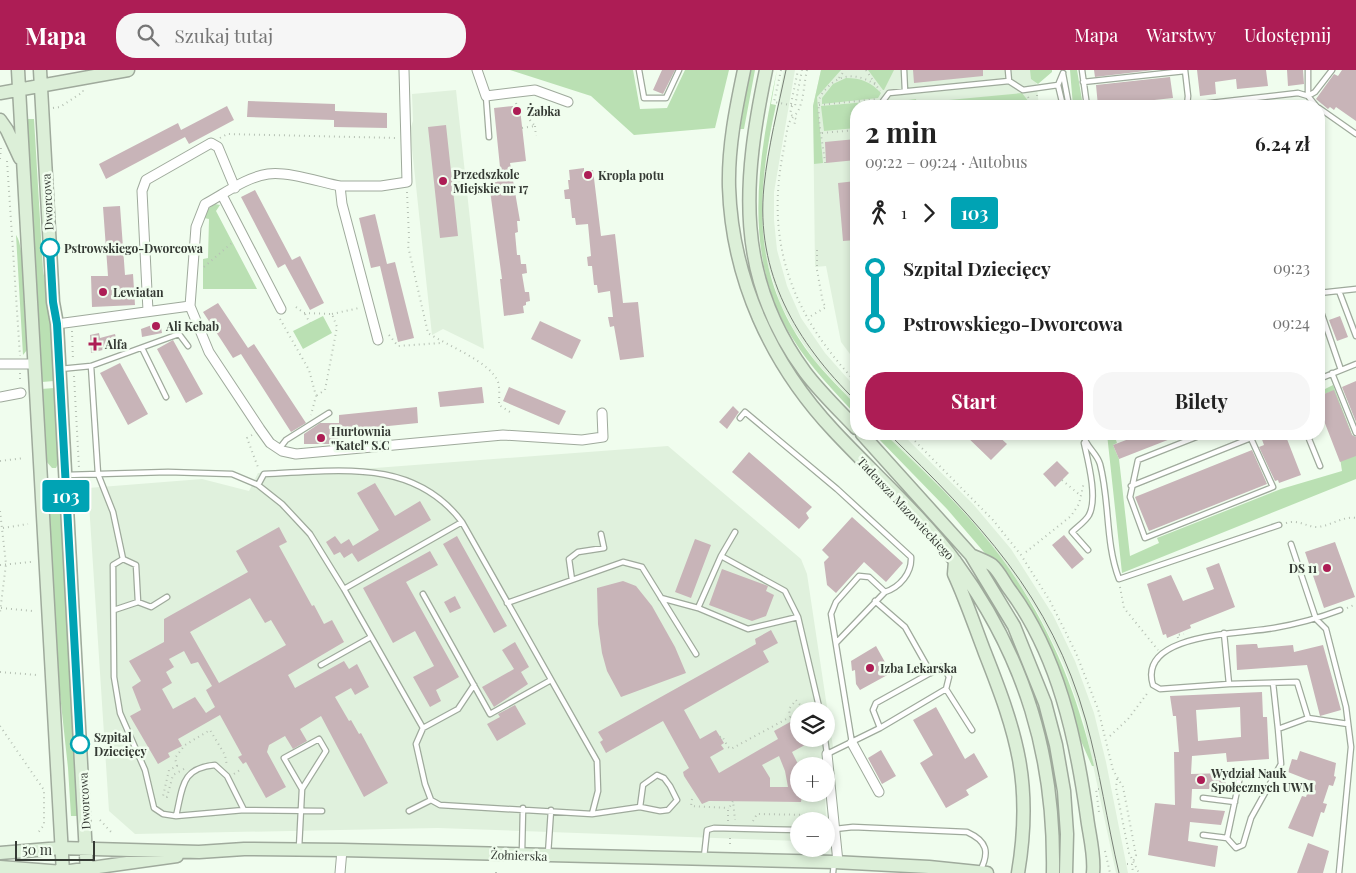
<!DOCTYPE html>
<html lang="pl">
<meta charset="utf-8">
<style>
:root{--surface:#fff;--page:#f6f6f6;--text:#222;--muted:#767676;--accent:#ad1d55}
body{margin:0;font-family:"Playfair Display",serif;background:var(--page);color:var(--text);height:100vh;display:flex;flex-direction:column;font-size:19px;white-space:nowrap}
*{box-sizing:border-box;margin:0}
p{font-size:16px;color:var(--muted)}
.icon{flex:none;width:28px;height:28px;fill:none;stroke:currentColor;stroke-width:2;stroke-linecap:round;stroke-linejoin:round}
.map{position:relative;flex:1;overflow:hidden}
.sheet{position:absolute;left:850px;top:30px;width:475px;height:340px;display:flex;flex-direction:column;background:var(--surface);border-radius:20px;box-shadow:0 2px 8px #0003}
.sheet>*{flex:none}
.badge{padding:0 10px;border-radius:4px;font-size:18px;line-height:32px}
.buttons{position:absolute;left:790px;top:632px;display:grid;gap:10px}
.buttons a{display:grid;place-items:center;width:45px;height:45px;border-radius:50%;background:var(--surface);box-shadow:0 2px 8px #0003;font-size:25px}
.scale{position:absolute;left:15px;bottom:12px;width:80px;box-sizing:border-box;padding-left:5px;border:2px solid #353a34;border-top:0;font-size:14px;line-height:18px;white-space:nowrap;color:#353a34;-webkit-text-stroke:4px #f0fdee;paint-order:stroke}
.map>.badge{position:absolute;translate:-50% -50%;box-shadow:0 0 0 2px #fff}
.legs{display:flex;align-items:center;gap:8px;height:55px;padding:0 15px;font-size:16px}
.legs p{margin-inline-start:auto}
.head{display:flex;align-items:center;justify-content:space-between;height:85px;padding:0 15px}
h1{font-size:28px;font-weight:700;line-height:38px}
.primary-button{display:flex;gap:10px;margin-top:auto;padding:10px 15px}
.primary-button a{flex:1;height:58px;border-radius:20px;background:var(--accent);color:#fff;font-size:20px;font-weight:700;line-height:58px;text-align:center}
.primary-button a+a{background:var(--page);color:var(--text)}
ul{padding:0 15px;list-style:none}
li{display:flex;align-items:center;gap:18px;height:55px;font-size:19px}
li i{display:grid;place-items:center;width:8px;height:100%;margin:0 6px;background:currentColor}
li i::after{content:'';width:12px;height:12px;margin:-6px;border:4px solid;border-radius:50%;background:var(--surface)}
li p{margin-inline-start:auto}
li:first-child i{background:linear-gradient(#0000 50%,currentColor 0)}
li:last-child i{background:linear-gradient(currentColor 50%,#0000 0)}
header{display:flex;align-items:center;gap:30px;box-sizing:border-box;height:70px;padding:0 25px;background:var(--accent);color:#fff}
header strong{font-size:24px}
nav{display:flex;gap:28px;margin-inline-start:auto;font-size:18px}
.search{width:350px;height:45px;background:var(--page);display:flex;align-items:center;gap:12px;box-sizing:border-box;padding:0 18px;border-radius:20px;color:var(--muted);font-size:19px}
.map>svg:first-child{display:block}
</style>
<header>
<strong>Mapa</strong>
<div class="search"><svg class="icon" aria-label="search" viewBox="0 0 24 24"><circle cx="10" cy="10" r="6"/><path d="M15 15l6 6"/></svg>Szukaj tutaj</div>
<nav><a>Mapa</a><a>Warstwy</a><a>Udostępnij</a></nav>
</header>
<div class="map">
<svg width="1356" height="803" viewBox="0 0 1356 803">
<rect width="100%" height="100%" fill="#f0fdee"/>
<path fill="#e0f1dd" fill-rule="evenodd" d="M784 0H795L774 122V150L777 180 787 216 801 248 825 283 856 318V335L815 291 794 260 780 233 766 189 762 156 763 109Z
M821 0H1035L1039 36H856V292L841 272 826 196 815 197 813 36Z
M456 20 484 279 443 259 432 265 410 60 413 51 412 24Z
M885 364H902L973 434 1011 479 1053 545 1075 591 1094 643 1106 692 1128 803H1116L1083 648 1063 593 1037 541 1013 504 981 462Z
M668 376 801 489 807 504 833 677 824 682V696H799V724H825L827 772 826 751H799V771L438 758 135 764 109 741 88 418 202 409 249 421 258 403 375 398ZM799 641H826V669H799Z"/>
<path fill="#bae0b3" d="M510 0H633L640 39 667 38 685 0H729L715 58 634 65 591 26Z
M750 0H755L744 59H740Z
M777 0 771 34 776 35C755 130 751 210 815 291 827 306 842 320 856 335V345C834 321 810 297 793 269 741 187 758 90 777 0Z
M821 0H841L817 27 823 93 814 94 813 36Z
M868 0H894L884 20H883Z
M1030 0H1052V2L1038 14 1031 9Z
M1070 0H1077L1083 36H1073Z
M846 8C861 8 871 12 881 23L878 28 822 34V28L833 14Z
M1022 23 1029 32 983 36H886V33L916 29 917 33Z
M878 31V36H856V58L824 61 821 36Z
M27 49H34L43 200 50 241 54 311 42 312Z
M215 134 220 135 216 141 257 219H203V189L208 188 209 149 204 148 205 141Z
M16 165C26 177 25 258 27 280L23 285Z
M323 246 332 263 303 279 293 261Z
M1333 315 1356 375V409L1122 503 1107 364H1123L1125 367 1116 370 1117 373 1113 375 1119 389 1130 486 1159 473 1157 468 1281 419 1342 401 1330 322 1319 326V322Z
M54 318 58 394 56 398H52L46 391 41 319Z
M874 364H885C918 396 952 427 981 462 1039 531 1074 609 1094 696H1092L1081 671 1058 598 1020 524 947 439Z
M51 414H56L60 419 79 746H71L68 698 58 606 47 416Z"/>
<path fill="#c8b4b8" fill-rule="evenodd" d="M662 0H675L663 24 653 20Z
M913 0H983V6L914 13Z
M1094 0H1154L1095 7Z
M1197 0H1266L1268 16 1237 19 1236 9 1215 12 1216 24 1200 26Z
M1287 0H1303L1304 14 1288 16Z
M1342 0H1356V51L1336 37 1334 40 1330 37 1328 39 1316 29 1334 4 1338 6Z
M1170 7 1173 28 1098 36 1096 15Z
M248 31 335 34V41L387 43V58L334 57V50L247 47Z
M227 36 234 50 189 74 185 67 106 109 99 94 178 53 181 60Z
M513 36V39H520L526 91 510 93 520 151H517L518 162 515 163 517 185H520L521 194H526L527 203 522 204 525 222H529L530 231 526 232V235L523 236 524 243 504 246 500 209H502L489 113 497 112 496 108 501 107 494 38Z
M446 55 458 166 440 168 428 57Z
M856 69V90L826 93 825 72Z
M584 98V101L593 100 601 166 615 164 623 233 638 232 644 287 620 290 614 256 610 257 608 247H613L610 221 598 223 597 215H594L592 196H588L587 187 591 186 588 154 576 155 575 148H572L570 129H565L564 120 569 119 568 110H570L569 100Z
M856 111V170L843 171 838 113Z
M255 120 292 190 300 186 324 233 310 240 285 194 278 198 241 127Z
M120 136 125 205 133 204 135 235 92 237 91 206H108L103 137Z
M375 144 387 194 395 192 414 268 398 272 380 196 371 198 359 148Z
M218 233 248 278 254 274 306 353 291 362 241 284 233 288 203 242Z
M1340 246 1348 267 1337 271 1329 250Z
M540 251 581 270 572 289 531 269Z
M160 252 162 263 142 267 141 259Z
M99 263 100 268 115 264 118 276 91 283 90 265Z
M173 270 203 324 186 333 157 279Z
M120 293 148 344 128 355 100 303Z
M1356 311V352L1342 317Z
M482 317 484 333 440 337 438 322Z
M509 317 566 341 559 355 503 331Z
M1334 320 1352 365 1356 367V386L1340 392 1319 338V326Z
M733 336 739 342 727 359 719 352Z
M417 337 418 353 339 361 338 374H304V364L320 353H339V345Z
M964 364H996L1007 374 991 390Z
M1132 364H1183L1119 389 1113 375 1134 367Z
M1260 364H1285L1301 405 1279 413 1278 410 1275 411 1259 377 1264 375Z
M1252 380 1267 414 1149 461 1135 427Z
M749 382 812 437 806 443 809 448 799 459 732 402Z
M1057 391 1069 403 1055 417 1043 404Z
M375 413 395 446 420 431 431 450 358 492 352 483 344 488 340 482 334 485 326 472 335 466 341 474 349 469 353 476 379 460 357 423Z
M852 447 903 493 886 512 864 492 836 523 827 515 824 492 829 487 822 480Z
M279 457 287 472 279 476 312 536 314 535 324 554 332 550 344 572 288 605 295 618 344 591 349 599 357 594 369 617 355 625 351 618 335 627 349 651 351 650 359 664 361 663 388 713 364 727 321 646 300 659 307 671 293 679 285 666 269 675 267 682 286 717 266 728 246 692 243 694 238 687 242 685 220 645 178 669 182 676 168 683 170 687 158 694 130 646 141 640 132 617 141 611 129 591 164 572V549L248 502 236 481ZM250 528 265 553 271 550 286 575 219 613 190 562ZM184 581 191 594 198 592 212 616 206 620 215 637 206 643 195 627 173 639 162 619 172 613 166 602 174 597 169 589Z
M1064 465 1084 489 1072 499 1052 475Z
M457 466 507 556 494 563 443 474Z
M695 469 711 475 691 528 675 522Z
M1335 472 1355 527 1324 538 1305 482Z
M430 481 438 495 406 512 459 607 436 620 441 631 430 637 413 607 434 596 415 561 393 573 363 518Z
M1219 493 1235 537 1190 555 1191 558 1167 568 1166 564 1163 565 1147 514 1171 505 1183 531 1214 519 1206 498Z
M722 499 768 516 766 521 774 525 766 546 752 551 709 535Z
M623 511 636 516 652 536 675 577 686 603 621 627 607 601 602 583 598 554 597 518Z
M455 526 461 538 450 543 444 532Z
M771 560 778 573 763 581 769 592 684 640 700 669 716 660 724 673 721 675 724 679 710 687 719 703 778 669 774 661 799 647V669H816L792 682 799 696V724H802L801 732 709 731 702 734 684 706 683 702 689 698 663 651 606 683 600 672 603 670 598 662 756 574 755 569ZM779 686 785 701 788 717H770V708L762 695Z
M515 572 529 597 521 602 528 614 494 637 482 617 514 599 502 580Z
M1253 574H1257L1258 578 1293 575 1294 582 1323 575 1341 640 1320 646 1307 595 1237 600 1236 575Z
M876 576 891 603 860 620 856 614 855 600 852 601 851 591Z
M1262 622 1263 647H1267L1269 689 1227 692 1226 683 1192 686 1191 704 1226 703 1225 719H1192L1191 738 1225 741 1221 755 1190 752 1188 771 1218 776 1215 797 1148 785 1155 733 1175 735 1174 682H1179L1176 646H1173L1170 626ZM1240 637 1241 667 1198 671 1196 640Z
M515 635 526 654 497 671 487 654 500 647 498 644Z
M936 637 965 689 974 683 988 707 966 720 969 725 946 738 920 693 933 685 913 650Z
M881 680 896 706 882 714 868 688Z
M1300 681 1336 693 1334 706 1336 707 1333 716 1329 715 1323 733 1327 734 1324 743 1321 742 1313 767 1288 758 1302 726 1306 727 1311 711 1288 702 1292 689 1297 690Z
M1308 773 1329 781 1323 803H1297Z"/>
<g fill="none" stroke-linecap="round" stroke-linejoin="round">
<g stroke="#9faa9c" stroke-width="7">
<path id="lane" d="M639 0 644 28H666L679 0
M904 0 905 21
M1008 0 1009 11
M1082 0 1087 36
M1185 0 1188 26 1187 36
M1308 0V26
M1063 4 1069 36
M1083 12 1185 1
M1058 15 1063 36
M486 26 489 67
M1308 26 1315 22 1332 0
M883 36V31L889 23 1009 11 1023 20 1058 15 1063 3
M1184 36 1298 23 1308 26 1316 36
M1319 38 1356 64
M1339 221 1356 266
M1319 223 1356 219
M1319 236 1341 300
M142 278 166 327
M91 296 98 404 113 442 123 489 113 495 114 607 120 643 145 700 154 738 163 744 176 746
M60 299 91 296 179 264 188 276
M1332 303 1356 363
M1319 309 1356 294
M740 348 745 342 837 419 911 487C912 503 900 517 885 522L836 573
M1083 364C1085 376 1097 383 1100 394 1110 432 1105 472 1119 509L1279 455
M1204 364 1138 390 1130 427 1145 468 1273 417 1249 364
M1307 364 1320 396
M1084 373C1088 391 1098 428 1089 445 1086 451 1077 457 1072 462L1088 480
M279 379 286 370 329 343
M65 405 168 402 232 404 258 415 282 434 310 464 344 519 423 658 416 674 425 714 431 730 440 735 592 744 640 737 660 741 668 740 677 730 670 716 664 708 657 705 643 715 640 737
M258 415 264 404C337 401 413 387 462 452L597 691 598 721 592 744
M1131 416 1251 368
M735 462 721 486 698 538 748 559 798 547
M1291 474 1316 549 1326 559 1346 637 1351 677 1339 803
M721 486 785 521 798 547 820 641
M123 489 136 495 138 532
M572 510 569 489 578 482 604 478 601 464
M344 519 462 452
M423 524 490 644 551 610
M661 528 698 538
M875 531 905 557 931 603
M507 533 623 492 642 497 696 584
M114 540 138 532 151 537 167 527
M1224 563 1229 614 1297 612 1308 648 1348 654
M321 595 371 567
M1273 613 1278 659
M1229 614 1160 619 1153 615C1137 563 1242 564 1274 558 1297 554 1319 548 1340 540
M946 619 972 660
M423 658 458 639 474 615
M825 669 827 684 880 658 873 640 876 633 943 596 949 607 946 619 880 658
M852 673 831 544 836 532 859 506 869 507 885 522
M215 695 227 706 244 740 176 746C183 717 181 698 215 695Z
M1203 728 1235 732
M244 740 322 741
M409 741 431 730
M826 760 853 757 967 762C987 771 990 782 980 801
M1203 765 1227 768 1236 778 1243 775 1251 748 1281 694 1278 659 1308 648
M1227 768 1241 702
M299 778 302 719 284 688 319 669 326 681 302 719
M522 782 523 738
M548 784 551 740
M704 787 707 760 714 758 799 760
M833 803 834 793"/>
</g>
<g stroke="#9faa9c" stroke-width="11">
<path id="street" d="M477 0 486 26 535 20 568 32
M340 116H381L407 112 404 0
M222 125 281 239
M148 241 142 121 146 110 211 73 218 77 235 118
M57 254 190 236
M378 270 342 134 340 116C320 112 287 101 268 104 246 107 224 124 205 134L196 157 190 236 209 282 260 359 270 373 282 381 296 384 503 365 582 370 603 367 602 343
M0 294H35
M0 327 21 323
M852 673 879 722
M827 684 838 792
M340 803 342 780"/>
</g>
<g stroke="#9faa9c" stroke-width="15">
<path id="secondary" d="M18 0 63 803
M40 0 53 232 57 254 87 803
M744 0C736 38 728 77 729 117 732 209 771 294 834 361 873 403 923 447 957 494 1025 587 1055 687 1053 803
M766 0C743 110 734 206 805 302 820 322 839 340 856 358
M0 23 128 0
M0 50 7 60 20 88
M862 364 971 485 1014 556 1045 633 1056 675 1064 721 1067 764 1066 803
M971 485C977 488 986 491 992 495 999 501 1004 512 1010 520 1058 585 1076 667 1087 747 1089 764 1095 785 1093 803
M955 491 954 504C966 530 975 557 985 583 1017 664 1033 714 1018 803
M0 783 61 778 199 782 244 779 342 780 834 792 929 797 987 803
M0 797 63 802 177 786"/>
</g>
<path stroke="#b6c1b4" stroke-width="2" stroke-dasharray="1 4" stroke-linecap="butt" d="M781 0 774 32 795 36 802 0
M807 0C804 12 804 30 798 41 796 45 791 48 789 53 786 63 785 74 783 83 765 174 793 246 856 312
M866 0 880 21
M839 8 845 0
M1037 25 1038 35
M1028 27 1034 35
M516 33 518 39
M791 34 798 0
M819 35 877 29
M792 36 790 44 796 49 794 55
M1021 36 1042 34
M53 38 60 37 83 22V20
M535 56 536 66
M522 58 535 56 530 50 528 34
M822 63 856 60
M220 68 227 64 397 68
M0 89 1 77
M7 91 20 286
M825 93C823 73 817 50 819 31 820 25 824 21 827 18 841 2 860 4 876 15
M407 122 409 167 408 176 428 263C446 275 491 292 498 312 500 319 499 328 499 335L510 342
M204 197 234 171
M296 237 304 243 332 244 337 257 325 320 316 326
M305 244 310 253
M332 244 359 238
M811 246 826 237 823 233 817 200V177
M280 249 309 300 316 326 311 345
M72 261 73 291
M389 265 398 276 441 273
M20 303V313
M74 306 79 398
M908 364 993 450 1021 485 1050 531 1076 583 1098 639 1113 700 1123 717 1136 785 1132 794 1133 803
M252 365 247 368 259 400
M0 391 24 388
M1062 410 1081 426
M0 441 6 494 0 542
M1286 453C1299 449 1306 457 1317 457 1331 456 1342 446 1356 448
M3 458 28 454
M1026 482 1071 446 1079 434 1084 412
M0 495 31 492
M1120 517 1124 538 1158 580
M1 538 33 541
M1347 538 1356 534
M1178 568 1177 565 1184 564
M0 602 37 605
M0 656 44 720V755L37 764
M1110 666 1128 649 1149 621
M720 667 722 666 728 677 731 679 790 647 789 639 796 630 805 641
M184 699 173 705 167 727 163 726 169 700 177 696 175 688 185 675 210 660 225 685 227 696
M234 704 240 700
M1117 709 1116 718 1129 783 1139 803
M1099 719H1096L1099 742
M692 729 691 736 729 738
M100 750 112 763
M728 751V740L733 731 735 750
M753 751 757 744 814 745 817 751
M730 774V766
M1105 781 1110 803
M1127 794H1132
M496 803V801"/>
<use href="#lane" stroke="#fff" stroke-width="4.5"/>
<use href="#street" stroke="#fff" stroke-width="9"/>
<use href="#secondary" stroke="#dcefd8" stroke-width="12"/>
<path stroke="#788076" stroke-width="1" d="M786 0C778 38 768 77 764 116 755 203 796 272 856 331
M889 364C978 452 1051 525 1086 651 1100 701 1107 752 1119 803"/>
</g>
<g fill="none" stroke-linecap="round" stroke-linejoin="round">
<g stroke="#fff" stroke-width="11">
<path id="line-1" d="M50 178 53 232 57 254 80 674"/>
</g>
<use href="#line-1" stroke="#00a3b4" stroke-width="8"/>
</g>
<g fill="#ad1d55" stroke="#f0fdee" stroke-width="2">
<circle cx="517" cy="41" r="5"/>
<circle cx="588" cy="105" r="5"/>
<circle cx="443" cy="111" r="5"/>
<circle cx="103" cy="222" r="5"/>
<circle cx="156" cy="256" r="5"/>
<path d="M92.5 266.5h5v5h5v5h-5v5h-5v-5h-5v-5h5z"/>
<circle cx="321" cy="368" r="5"/>
<circle cx="1327" cy="498" r="5"/>
<circle cx="870" cy="598" r="5"/>
<circle cx="1201" cy="710" r="5"/>
</g>
<g fill="#fff" stroke="#00a3b4" stroke-width="2.5">
<circle cx="50" cy="178" r="9"/>
<circle cx="80" cy="674" r="9"/>
</g>
<g text-anchor="middle" dominant-baseline="central" stroke-width="5" stroke-linejoin="round" paint-order="stroke">
<g font-size="12" font-weight="bold" fill="#353a34" stroke="#f0fdee" text-anchor="start">
<text x="527" y="41">Żabka</text>
<text x="453" y="104">Przedszkole<tspan x="453" dy="14">Miejskie nr 17</tspan></text>
<text x="598" y="105">Kropla potu</text>
<text x="113" y="222">Lewiatan</text>
<text x="166" y="256">Ali Kebab</text>
<text x="105" y="274">Alfa</text>
<text x="331" y="361">Hurtownia<tspan x="331" dy="14">"Katel" S.C</tspan></text>
<text x="1317" y="498" text-anchor="end">DS 11</text>
<text x="880" y="598">Izba Lekarska</text>
<text x="1211" y="703">Wydział Nauk<tspan x="1211" dy="14">Społecznych UWM</tspan></text>
</g>
<g font-size="12" fill="#353a34" stroke="#f0fdee">
<text transform="translate(47 132) rotate(-93)">Dworcowa</text>
<text transform="translate(906 438) rotate(47)">Tadeusza Mazowieckiego</text>
<text transform="translate(84 731) rotate(-93)">Dworcowa</text>
<text transform="translate(519 785) rotate(2)">Żołnierska</text>
</g>
<g font-size="12" font-weight="bold" fill="#353a34" stroke="#f0fdee" text-anchor="start">
<text x="64" y="178">Pstrowskiego-Dworcowa</text>
<text x="94" y="667">Szpital<tspan x="94" dy="14">Dziecięcy</tspan></text>
</g>
</g>
</svg>
<div class="buttons">
<a><svg class="icon" aria-label="layers" viewBox="0 0 24 24"><path d="M12 4l9 5-9 5-9-5zM3 14l9 5 9-5"/></svg></a>
<a>+</a>
<a>−</a>
</div>
<div class="scale">50 m</div>
<b class="badge" style="left:66px;top:426px;background:#00a3b4;color:#fff">103</b>
<section class="sheet">
<div class="head"><div><h1>2 min</h1><p>09:22 – 09:24 · Autobus</p></div><b>6.24 zł</b></div>
<div class="legs"><svg class="icon" aria-label="walk" viewBox="0 0 24 24"><circle cx="13" cy="4" r="2"/><path d="M13 8l-2 6 4 7M11 14l-3 7M7 12l3-4h3l4 4"/></svg>1<svg class="icon" aria-label="forward" viewBox="0 0 24 24"><path d="M9 5l7 7-7 7"/></svg><b class="badge" style="background:#00a3b4;color:#fff">103</b></div>
<ul>
<li><i style="color:#00a3b4"></i><b>Szpital Dziecięcy</b><p>09:23</p></li>
<li><i style="color:#00a3b4"></i><b>Pstrowskiego-Dworcowa</b><p>09:24</p></li>
</ul>
<div class="primary-button"><a>Start</a><a>Bilety</a></div>
</section>
</div>
